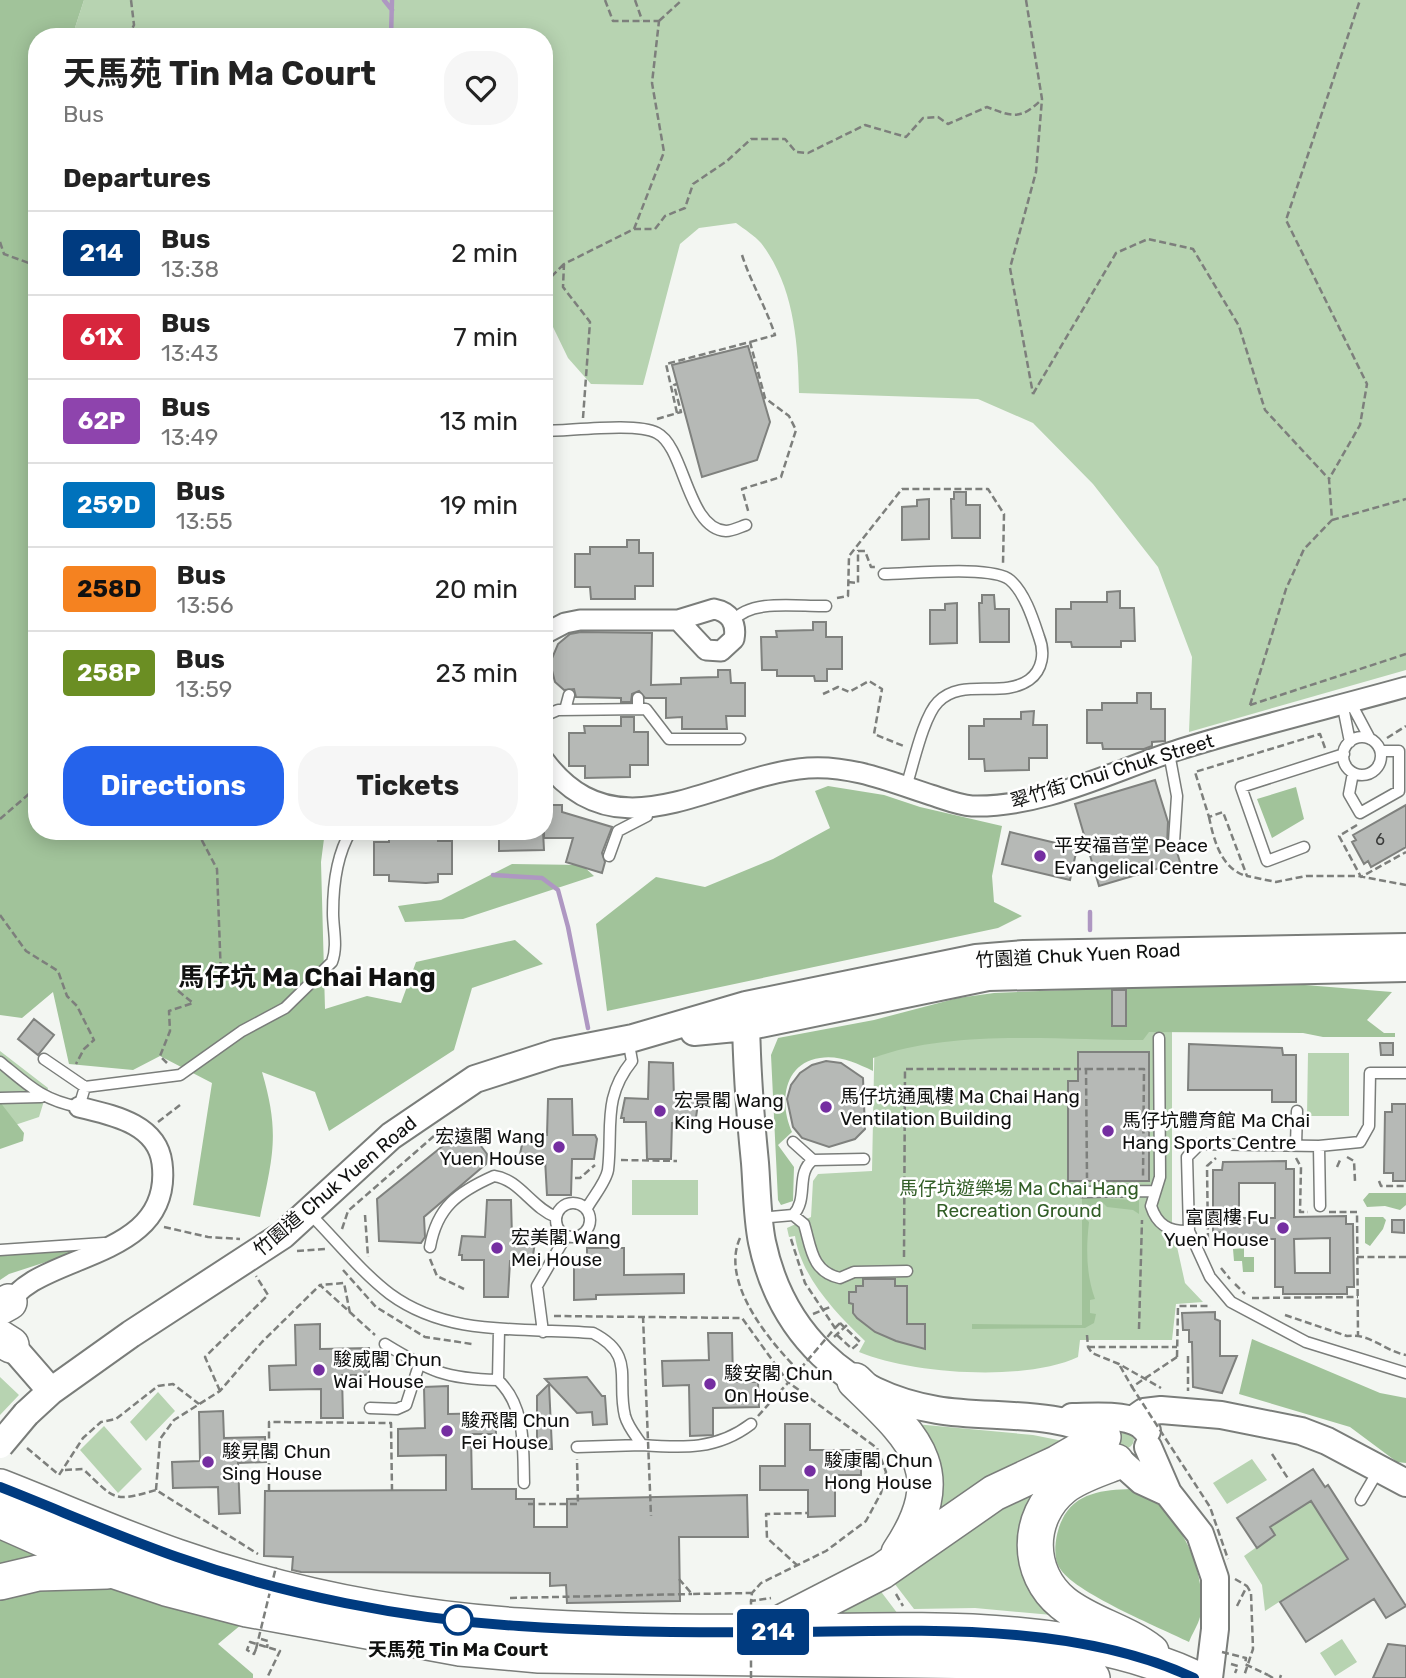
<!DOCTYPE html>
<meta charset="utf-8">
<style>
:root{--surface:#fff;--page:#f6f6f6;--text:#222;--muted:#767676;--line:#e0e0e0;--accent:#2563eb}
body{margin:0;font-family:Rubik,"Noto Sans TC",sans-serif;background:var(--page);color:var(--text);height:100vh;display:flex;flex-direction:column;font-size:26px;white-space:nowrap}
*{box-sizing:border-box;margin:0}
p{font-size:23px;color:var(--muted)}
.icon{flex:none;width:38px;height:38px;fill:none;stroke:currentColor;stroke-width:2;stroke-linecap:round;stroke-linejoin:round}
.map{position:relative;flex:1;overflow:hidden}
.drawer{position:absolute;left:28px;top:28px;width:525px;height:812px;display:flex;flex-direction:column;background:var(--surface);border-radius:28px;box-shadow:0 4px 18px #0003}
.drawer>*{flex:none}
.badge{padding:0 14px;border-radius:5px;font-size:24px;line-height:46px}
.map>.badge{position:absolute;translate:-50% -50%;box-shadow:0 0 0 4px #fff}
h2{padding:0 35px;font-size:26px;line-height:63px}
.round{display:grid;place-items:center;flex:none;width:74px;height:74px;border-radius:28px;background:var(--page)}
.head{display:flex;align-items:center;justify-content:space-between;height:119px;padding:0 35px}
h1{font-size:33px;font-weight:700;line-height:52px}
.primary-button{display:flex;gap:14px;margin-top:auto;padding:14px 35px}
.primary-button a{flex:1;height:80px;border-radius:28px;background:var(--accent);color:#fff;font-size:28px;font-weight:700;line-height:80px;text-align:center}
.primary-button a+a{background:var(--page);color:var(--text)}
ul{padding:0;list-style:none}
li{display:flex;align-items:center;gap:21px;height:84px;padding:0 35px;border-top:2px solid var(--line)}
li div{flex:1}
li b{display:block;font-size:26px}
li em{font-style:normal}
li .badge{min-width:77px;font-weight:700;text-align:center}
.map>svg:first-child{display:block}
</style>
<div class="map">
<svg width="1406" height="1678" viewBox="0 0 1406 1678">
<rect width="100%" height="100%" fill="#f3f6f2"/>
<path fill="#b7d3b1" d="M84 0H1406V670L1189 732 1192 657 1158 567 1093 484 1033 423 978 399 799 393C798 342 794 286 761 243 755 236 744 229 736 223L699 228 680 244 643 385 591 384 568 358 553 327 544 323V37H72Z
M1172 998V1224L1185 1283 1203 1302 1176 1304 1172 1340H1080L1078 1357C1025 1382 912 1374 859 1352L865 1341C836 1313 801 1277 795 1236L789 1237 787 1228 811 1217 813 1181 818 1174 872 1171 875 1020 1130 1028Z
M0 1051 48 1088 39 1117 0 1130Z
M1308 1053H1349V1116H1307Z
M632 1180H698V1215H632Z
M0 1377 19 1395 0 1415Z
M158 1392 175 1411 146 1441 130 1422Z
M915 1424 1033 1435 1068 1442 978 1484 936 1512Z
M104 1426 142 1469 118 1493 80 1450Z
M1114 1439a10 10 0 1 1 20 0a10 10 0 1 1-20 0Z
M1252 1459 1267 1480 1227 1504 1213 1483Z
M1048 1481 1035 1496 1063 1616 975 1608 914 1609 888 1575Z
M1311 1501 1355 1570 1345 1560 1265 1611 1262 1585 1244 1556 1275 1534 1270 1527Z
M876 1585 901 1618 832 1617Z
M1342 1639 1357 1662 1335 1676 1320 1653Z"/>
<path fill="#a1c39a" d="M0 0H84L72 37H37V831H325L321 862 325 1009 367 996 401 1003 416 962 515 940 543 964 472 988 454 1050 329 1131 315 1092 262 1072C280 1133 273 1156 260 1217L193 1205 212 1083 160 1056 133 1070 69 1064 53 992 22 1018 0 1015Z
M828 786 884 795 920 807 1002 826 992 876 994 902 1022 916 998 928 607 1011 596 924 656 877 705 887 773 859 830 828 815 791Z
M1296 787 1304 819 1272 838 1257 799Z
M512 864 582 865 594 876 463 919 405 922 398 906 441 900Z
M1305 985 1392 992 1367 1020 1384 1033H1395V1037H1323L1303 1033 1149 1032 1143 1040C1059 1040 951 1029 873 1058V1071C856 1063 839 1055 820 1058 783 1063 779 1104 792 1132L778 1145 794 1167 793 1201 781 1205 778 1200 771 1055 778 1038 874 1020 958 998 994 993 1112 988V1025H1126V988Z
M0 1102 24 1133 23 1141 0 1149Z
M1369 1193H1406V1205L1400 1210 1385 1206 1367 1207 1363 1200Z
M1082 1198 1139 1200V1214L1133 1210 1107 1207 1103 1203 1092 1208 1086 1219 1089 1222C1086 1249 1086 1274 1095 1299L1090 1300V1313L1096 1314 1094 1323 1085 1328 972 1329V1324L1082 1325Z
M1365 1217H1383L1386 1220 1383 1229 1370 1246 1365 1243Z
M0 1248 80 1251 9 1274 0 1280Z
M1244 1248V1257H1254V1272H1243L1242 1261H1234L1233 1249Z
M1252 1339 1380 1393 1406 1398V1463L1397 1462 1350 1427 1239 1394Z
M1131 1489C1140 1494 1152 1499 1160 1506 1187 1532 1207 1578 1200 1617 1198 1625 1192 1634 1189 1642 1161 1628 1072 1592 1059 1567 1052 1555 1056 1532 1062 1520 1075 1492 1104 1490 1131 1489Z
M23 1535 37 1561 0 1576V1539Z
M112 1584 242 1624 218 1644 253 1674V1678H0V1594Z"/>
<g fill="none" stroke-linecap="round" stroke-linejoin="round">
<path stroke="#ae97c2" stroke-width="4.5" d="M384 0 392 10
M391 37 392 0
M493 875 542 878 558 890 568 927 588 1028
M1090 912V930"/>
</g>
<path fill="#b6b9b6" stroke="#7f817e" stroke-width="2" fill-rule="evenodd" d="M748 346 770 422 757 460 702 477 672 365Z
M954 492H966V505H980V538H952L951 499H954Z
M929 499V539L902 540V507L917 506V500Z
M627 540H639V553H653V586H635V599H591L590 587H575V554H590V547H627Z
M1120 591V608H1134L1135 641H1121V647H1072L1071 642H1056V609H1071V602H1107V592Z
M982 595H994L995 609H1009V642H980L979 603H982Z
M957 603V643L930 644V610H945V604Z
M813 622H826V637H842V669H827V681H815L814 676H777V670H762L761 637H777L776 631 813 630Z
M581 632 652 633 651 685 681 684V678L718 677V670H730L731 683H745V716H726L727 729H682V717L666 718V698H645L639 691 632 694 631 702H621V698L576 697 574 689 564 690 555 682 550 663 558 644 570 634Z
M1137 693H1151V709H1165V741L1152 742V746L1144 749H1103L1102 743H1087V710H1102V703H1137Z
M1034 711 1033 725H1047V758H1029V770L985 771 984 759H969V726H984V719H1021V712Z
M621 717H634V732H648V765H630V777L585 778V766H569V733H585L584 726H621Z
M1155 780 1168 822 1167 845 1176 849 1180 862 1099 886 1075 804Z
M544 805H562V812L612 827 602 853 605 862 602 873 566 862 573 838H544Z
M1406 805V847L1371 867 1368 861 1364 864 1352 842 1356 840 1353 835Z
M426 831H438V841H452V874H438V882L426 883 389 881V875H374V842H389V836L426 835Z
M499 831H543L544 850 499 851Z
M1010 832 1077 848 1070 880 1002 864Z
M1112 990H1126V1026H1112Z
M34 1019 54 1035 38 1055 18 1039Z
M1380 1043H1393V1055H1381Z
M1189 1044 1282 1048 1283 1055H1296V1102H1272V1090H1188Z
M1078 1052H1149V1181H1068V1081H1078Z
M826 1061 841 1063 863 1078 865 1129 855 1139 829 1147 802 1138 793 1127 787 1099 791 1085 800 1073 812 1065Z
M649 1062 673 1063 674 1099 696 1100 698 1104 695 1124 672 1123 671 1159H647L646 1122H624V1118H621L625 1098 648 1099Z
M548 1099H572L573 1135H595L597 1139 594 1159H572L571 1195H547L545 1159 523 1158 524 1154H520L524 1135H547Z
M1392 1104H1406V1181H1393V1173H1384L1385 1112H1392Z
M460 1132 471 1133 487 1154 486 1164 424 1217 425 1237 421 1243 379 1241 377 1199Z
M1286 1161V1169H1294V1217L1346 1216V1224H1353L1354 1287H1347V1294H1283V1287H1275V1239H1223V1232L1213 1233V1170H1222L1223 1162ZM1239 1183H1275V1218H1239ZM1330 1238V1273H1295L1294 1239Z
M487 1200H511L512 1237 533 1238 535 1242 532 1262 510 1261 508 1297H484V1260H462V1255H459L462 1236 485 1237Z
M1392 1220H1404V1233L1392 1232Z
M587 1248H624V1275L684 1274V1293L596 1295V1299L574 1300V1256H587Z
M863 1279H895V1286H907V1324H925V1349L896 1341 875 1332 857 1318 853 1313V1304L849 1303V1292H856V1286H863Z
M1215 1312V1319L1220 1321V1356H1237L1222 1393 1193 1387 1192 1342H1189V1330H1183L1182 1313Z
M320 1324V1349L369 1348V1375H342L343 1418H321V1389L270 1390 269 1366 296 1365 295 1325Z
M708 1333H732L733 1382H758L759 1407 713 1408V1435L690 1436 689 1385 663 1386 662 1361 709 1360Z
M587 1377 602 1396H605L607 1424 593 1425 592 1412 577 1413 545 1379Z
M549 1384 552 1449H537V1396Z
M448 1386V1414L495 1413 496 1434H471L472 1489H516V1499H534V1527H567V1499L747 1495 748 1537H679L680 1601 567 1603 566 1585 550 1586V1573L301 1572 292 1570 293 1557 264 1556 265 1491 446 1490V1455L398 1456V1429L425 1428 424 1387Z
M223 1411 224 1438 265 1437 266 1462 238 1463 240 1513 219 1514 218 1487 173 1488 172 1462 200 1461 199 1412Z
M785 1424H810V1450H861V1475H835V1516L808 1517V1490H760V1466H785Z
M1313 1469 1325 1487 1328 1485 1406 1606 1386 1618 1374 1599 1306 1642 1280 1602 1348 1559 1311 1501 1270 1527 1275 1535 1257 1548 1237 1518Z
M1388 1644 1406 1646V1678H1373Z"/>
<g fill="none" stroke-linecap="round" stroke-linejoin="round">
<g stroke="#7a7d7a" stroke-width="13">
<path id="lane" d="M544 431C571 431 636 422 657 433 685 447 687 529 726 531 732 531 740 527 746 525
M884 574C909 574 993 565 1010 580 1025 593 1033 619 1039 637 1045 652 1043 670 1029 680 1002 699 962 677 938 702 923 717 913 766 906 787
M733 621C751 598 800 607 826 606
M638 698V709
M565 710 569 695
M544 716 558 710 646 709 669 739H740
M1343 756a19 19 0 1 1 38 0a19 19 0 1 1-38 0Z
M1350 742 1344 712 1347 703 1354 709 1370 739
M1169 753 1177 796 1174 842
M1353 773 1349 794 1360 813 1399 791V751H1381
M1304 847 1267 861 1241 787 1344 754
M609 856 618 831 647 816V809
M1159 1038 1160 1177 1151 1206C1157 1225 1169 1232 1189 1231
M44 1059 85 1087 180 1075 242 1031 285 1008 332 962C338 946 333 929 333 913 333 886 337 854 351 831
M0 1062C28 1085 42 1100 79 1107L85 1087
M1406 1073H1370L1369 1126 1360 1142 1319 1146 1200 1144 1187 1157 1189 1231 1210 1277 1231 1302 1306 1342 1406 1373
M0 1098 41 1097
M793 1142 813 1160
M1296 1145 1297 1111
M1319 1146 1320 1206
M1083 1192 1154 1191
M556 1220a17 17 0 1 1 34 0a17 17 0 1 1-34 0Z
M587 1208C593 1197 606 1182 608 1170 613 1128 602 1098 632 1061L628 1039
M310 1214C335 1239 361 1272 390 1294 450 1338 524 1327 593 1333 636 1355 616 1379 625 1416 628 1427 636 1436 642 1445 683 1448 717 1450 751 1424
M793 1215 804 1224C811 1246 811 1272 840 1278L854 1272 907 1271
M760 1218 793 1215C809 1199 795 1173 813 1160L864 1159
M430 1247C437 1207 458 1192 494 1176 519 1179 532 1208 556 1217
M0 1250 104 1243
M499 1330 498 1380C526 1407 523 1446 524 1483
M543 1332 537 1286 566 1236
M385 1344C429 1371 446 1379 498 1380
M370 1408 397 1409 406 1405 419 1365
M577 1447 642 1445
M1361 1500 1378 1471"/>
</g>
<g stroke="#7a7d7a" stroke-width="23">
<path id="street" d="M544 634 565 623 580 620H678L714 609C730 612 737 623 734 639L721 651 706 650 678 620
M544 760C617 859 715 775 808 768 851 765 891 782 931 795 944 799 958 805 972 806 1044 808 1114 770 1181 749 1255 726 1331 708 1406 687
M6 1310C28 1251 175 1265 162 1163 157 1123 111 1115 79 1107"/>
</g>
<g stroke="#7a7d7a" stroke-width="30">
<path id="secondary" d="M746 1010C746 1061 750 1113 755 1163 757 1189 757 1217 762 1242 781 1333 846 1395 937 1410 987 1419 1059 1409 1103 1437
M694 1032 746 1027 988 977 1406 968
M11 1345 51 1391
M26 1414 51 1391 131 1334 283 1235 391 1136 475 1079 556 1053 633 1038 746 1005 976 958 1024 954 1406 947
M1072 1417C1094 1417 1135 1412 1147 1431
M1134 1419 1144 1412 1161 1410 1221 1415 1301 1431 1327 1441 1406 1483
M1148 1447 1168 1493 1200 1534 1215 1578V1629L1209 1678
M1123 1464 1142 1481 1168 1493"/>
</g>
<g stroke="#7a7d7a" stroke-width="38">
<path id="highway" d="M0 1307 9 1302
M0 1338 11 1345
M855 1381C914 1438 954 1471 899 1553
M1116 1462C1099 1469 1078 1475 1063 1487 1026 1517 1026 1573 1063 1603 1089 1624 1124 1631 1151 1652
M0 1487C59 1510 117 1536 177 1557 285 1595 404 1618 519 1626 606 1632 695 1633 783 1632 914 1631 1073 1621 1194 1678
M0 1520 115 1571 166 1588 247 1609 460 1648 539 1655 994 1661 1062 1670 1092 1678
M0 1582 38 1573 107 1571
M771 1628 882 1571 994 1493 1058 1463 1103 1437"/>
</g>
<path stroke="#7d7f7c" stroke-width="2.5" stroke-dasharray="7 3.5" stroke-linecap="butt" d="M605 0 613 21H659
M635 0 642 20
M1026 0 1042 99 1036 172 1010 268 1033 394
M659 21 682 0
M128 37 134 25 131 0
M634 229H655L665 216 685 208 693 184 727 161 751 139H785L796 152 808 153 865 125 906 137 923 118 938 117 948 124 987 107C1013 117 1021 120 1042 99
M0 242 4 254 37 266
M742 255C751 283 766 307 775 335L750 342
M544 284 564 264
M1033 394 1116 253 1148 239 1193 249 1239 326 1265 410 1328 478
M677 413 666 364 750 342 765 398 789 416 796 430 781 477 742 489 749 514
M583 418 590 322 563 287 564 264 634 229 664 152 652 83 659 21
M657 419 681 412 674 385 677 384
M1332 520 1406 499
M848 582 858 583V551H865L871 567H875
M837 598 848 596 849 556 902 489H988L1004 514 1003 564
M823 694 838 687 849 692 869 681 882 689 874 734 906 747
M1250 705 1286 589 1304 549 1332 520 1329 479 1360 425 1367 384 1286 220 1360 0
M1250 705 1406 654
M1387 738 1406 726
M1325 748 1320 734 1195 772 1209 817 1223 812 1247 876 1276 882 1306 876H1358L1406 885
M1209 817C1214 841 1221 868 1246 876
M0 819 37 787
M1357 825 1339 836 1361 877 1406 852
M0 915 26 951 58 971 67 996 77 1006 94 1040 84 1049 76 1064
M167 1063 160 1056 170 1031 169 1011 193 1003 177 990 195 980 221 977 217 869 197 831
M1086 1069H1144L1143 1178
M158 1122 180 1105
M1347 1157 1354 1161 1355 1181
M1296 1158 1301 1167 1300 1212H1308
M621 1160 677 1161
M1337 1167 1341 1158
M575 1178H580L595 1165
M1379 1181 1381 1186H1406
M1329 1212H1357L1358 1335
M365 1215 368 1257
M164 1227 208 1237 240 1239
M342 1229 348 1211 442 1129
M740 1238C720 1282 769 1341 799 1371
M1208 1240 1207 1166 1216 1158
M297 1251 325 1249
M904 1257 905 1069H1086L1087 1178
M1357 1257H1406
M430 1259 437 1276 464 1289
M1221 1268 1230 1279
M343 1270 376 1307 425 1337 472 1344
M1235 1284 1245 1294
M1252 1298 1358 1297
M350 1313 344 1283 320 1285 375 1335
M813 1314 830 1307
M1285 1315 1347 1336C1371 1333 1384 1351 1406 1355
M554 1316 742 1318 788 1382 877 1448 886 1472 881 1493 866 1521 826 1551 761 1583 752 1593 751 1601 771 1598
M835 1328 840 1323
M1139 1329 1142 1220
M1087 1335 1088 1347 1092 1353 1119 1364 1161 1388
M834 1337 847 1325
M1088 1347H1177
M1188 1356V1391
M1177 1357 1178 1306H1211
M1120 1366 1132 1387
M220 1391 205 1357 268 1295 256 1276
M758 1416 795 1375
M27 1448 59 1475 83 1438 101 1422 116 1419 158 1386 173 1384 199 1404
M1272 1454 1289 1480
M65 1470 83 1469C115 1499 112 1503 156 1490L258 1554
M156 1490 160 1439 174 1420 220 1391 262 1342 320 1285
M269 1491V1422L391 1423 392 1490
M528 1504H578L577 1459
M798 1566 767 1538 766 1514 807 1513
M679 1579 692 1594 752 1593
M1235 1579 1247 1586
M896 1594 903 1606
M510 1598 692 1594
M1237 1606 1247 1586 1251 1593 1253 1649 1244 1676
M261 1639 268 1641 267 1648
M256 1649 254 1654 247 1650 250 1642 280 1651 267 1678
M1231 1664 1238 1666 1235 1673
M1268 1675 1273 1678
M1280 1678 1281 1675"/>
<use href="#lane" stroke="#fff" stroke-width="10"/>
<use href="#street" stroke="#fff" stroke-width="19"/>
<use href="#secondary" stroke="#fff" stroke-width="26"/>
<use href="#highway" stroke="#fff" stroke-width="35"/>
<g stroke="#7a7d7a" stroke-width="30" stroke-linecap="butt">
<path id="secondary-bridge" d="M0 1445 26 1414"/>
</g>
<path stroke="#7d7f7c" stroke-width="2.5" stroke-dasharray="7 3.5" stroke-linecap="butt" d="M791 1239 805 1283 835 1328 795 1375
M643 1316 651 1516
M837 1335 852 1349 860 1342 840 1323
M1177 1357 1132 1387 1210 1507 1228 1559
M256 1649 276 1567
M1222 1652 1246 1658 1245 1664 1268 1675
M751 1678V1601"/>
<use href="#secondary-bridge" stroke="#fff" stroke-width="26"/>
</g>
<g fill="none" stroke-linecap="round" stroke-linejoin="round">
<g stroke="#fff" stroke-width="16">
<path id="line" d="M0 1487C59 1510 117 1536 177 1557 285 1595 404 1619 519 1626 606 1632 695 1633 783 1632 914 1631 1072 1621 1194 1678"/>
</g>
<use href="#line" stroke="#003b80" stroke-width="10"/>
</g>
<g fill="#752ea1" stroke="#fff" stroke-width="2.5">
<circle cx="1040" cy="856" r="7"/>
<circle cx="826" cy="1107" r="7"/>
<circle cx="660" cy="1111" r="7"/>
<circle cx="1108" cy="1131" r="7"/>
<circle cx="559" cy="1147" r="7"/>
<circle cx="1283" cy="1228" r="7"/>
<circle cx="497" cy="1248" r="7"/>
<circle cx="319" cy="1370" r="7"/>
<circle cx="710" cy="1384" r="7"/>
<circle cx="447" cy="1431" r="7"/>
<circle cx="208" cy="1462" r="7"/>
<circle cx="810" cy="1471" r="7"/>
</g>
<circle fill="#fff" stroke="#003b80" stroke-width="3.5" cx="458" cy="1620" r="14"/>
<g text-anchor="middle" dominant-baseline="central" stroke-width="5" stroke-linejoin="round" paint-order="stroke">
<g font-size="16" fill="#3a3b3a">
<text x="1380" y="839">6</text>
</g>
<g font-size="19" fill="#101110" stroke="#fff">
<text transform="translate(1112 771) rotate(-17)">翠竹街 Chui Chuk Street</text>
<text transform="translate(1078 955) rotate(-3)">竹園道 Chuk Yuen Road</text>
<text transform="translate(335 1186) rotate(-40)">竹園道 Chuk Yuen Road</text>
</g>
<g font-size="19" fill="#101110" stroke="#fff" text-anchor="start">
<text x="1054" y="845">平安福音堂 Peace<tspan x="1054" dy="22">Evangelical Centre</tspan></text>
<text x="840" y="1096">馬仔坑通風樓 Ma Chai Hang<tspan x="840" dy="22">Ventilation Building</tspan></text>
<text x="674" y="1100">宏景閣 Wang<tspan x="674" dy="22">King House</tspan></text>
<text x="1122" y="1120">馬仔坑體育館 Ma Chai<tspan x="1122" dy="22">Hang Sports Centre</tspan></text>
<text x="545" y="1136" text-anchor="end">宏遠閣 Wang<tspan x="545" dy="22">Yuen House</tspan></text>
<text x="1269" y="1217" text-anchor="end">富園樓 Fu<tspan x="1269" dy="22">Yuen House</tspan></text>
<text x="511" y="1237">宏美閣 Wang<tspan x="511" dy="22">Mei House</tspan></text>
<text x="333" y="1359">駿威閣 Chun<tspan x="333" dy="22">Wai House</tspan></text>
<text x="724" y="1373">駿安閣 Chun<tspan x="724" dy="22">On House</tspan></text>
<text x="461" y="1420">駿飛閣 Chun<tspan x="461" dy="22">Fei House</tspan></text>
<text x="222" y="1451">駿昇閣 Chun<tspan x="222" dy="22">Sing House</tspan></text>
<text x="824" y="1460">駿康閣 Chun<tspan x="824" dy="22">Hong House</tspan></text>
</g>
<g font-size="19" fill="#325e27" stroke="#fff">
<text x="1019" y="1188">馬仔坑遊樂場 Ma Chai Hang<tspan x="1019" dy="22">Recreation Ground</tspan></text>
</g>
<g font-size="19" font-weight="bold" fill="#101110" stroke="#fff">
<text x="458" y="1649">天馬苑 Tin Ma Court</text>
</g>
<g font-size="26" font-weight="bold" fill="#101110" stroke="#fff">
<text x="307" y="977">馬仔坑 Ma Chai Hang</text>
</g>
</g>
</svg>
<b class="badge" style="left:773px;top:1632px;background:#003b80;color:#fff">214</b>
<section class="drawer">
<div class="head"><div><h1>天馬苑 Tin Ma Court</h1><p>Bus</p></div><a class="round"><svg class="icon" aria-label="heart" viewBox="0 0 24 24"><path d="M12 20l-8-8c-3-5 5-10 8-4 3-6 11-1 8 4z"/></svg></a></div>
<h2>Departures</h2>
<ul>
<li><span class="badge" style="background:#003b80;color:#fff">214</span><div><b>Bus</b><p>13:38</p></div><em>2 min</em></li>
<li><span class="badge" style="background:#d7263d;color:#fff">61X</span><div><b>Bus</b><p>13:43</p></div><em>7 min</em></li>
<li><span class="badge" style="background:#8e44ad;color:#fff">62P</span><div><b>Bus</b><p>13:49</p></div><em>13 min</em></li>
<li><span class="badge" style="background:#0072bc;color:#fff">259D</span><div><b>Bus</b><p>13:55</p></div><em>19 min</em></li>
<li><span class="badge" style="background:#f58220;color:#111">258D</span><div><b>Bus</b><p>13:56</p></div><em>20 min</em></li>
<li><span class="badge" style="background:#6b8e23;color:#fff">258P</span><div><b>Bus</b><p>13:59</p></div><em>23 min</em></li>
</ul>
<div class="primary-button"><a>Directions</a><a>Tickets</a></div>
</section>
</div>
